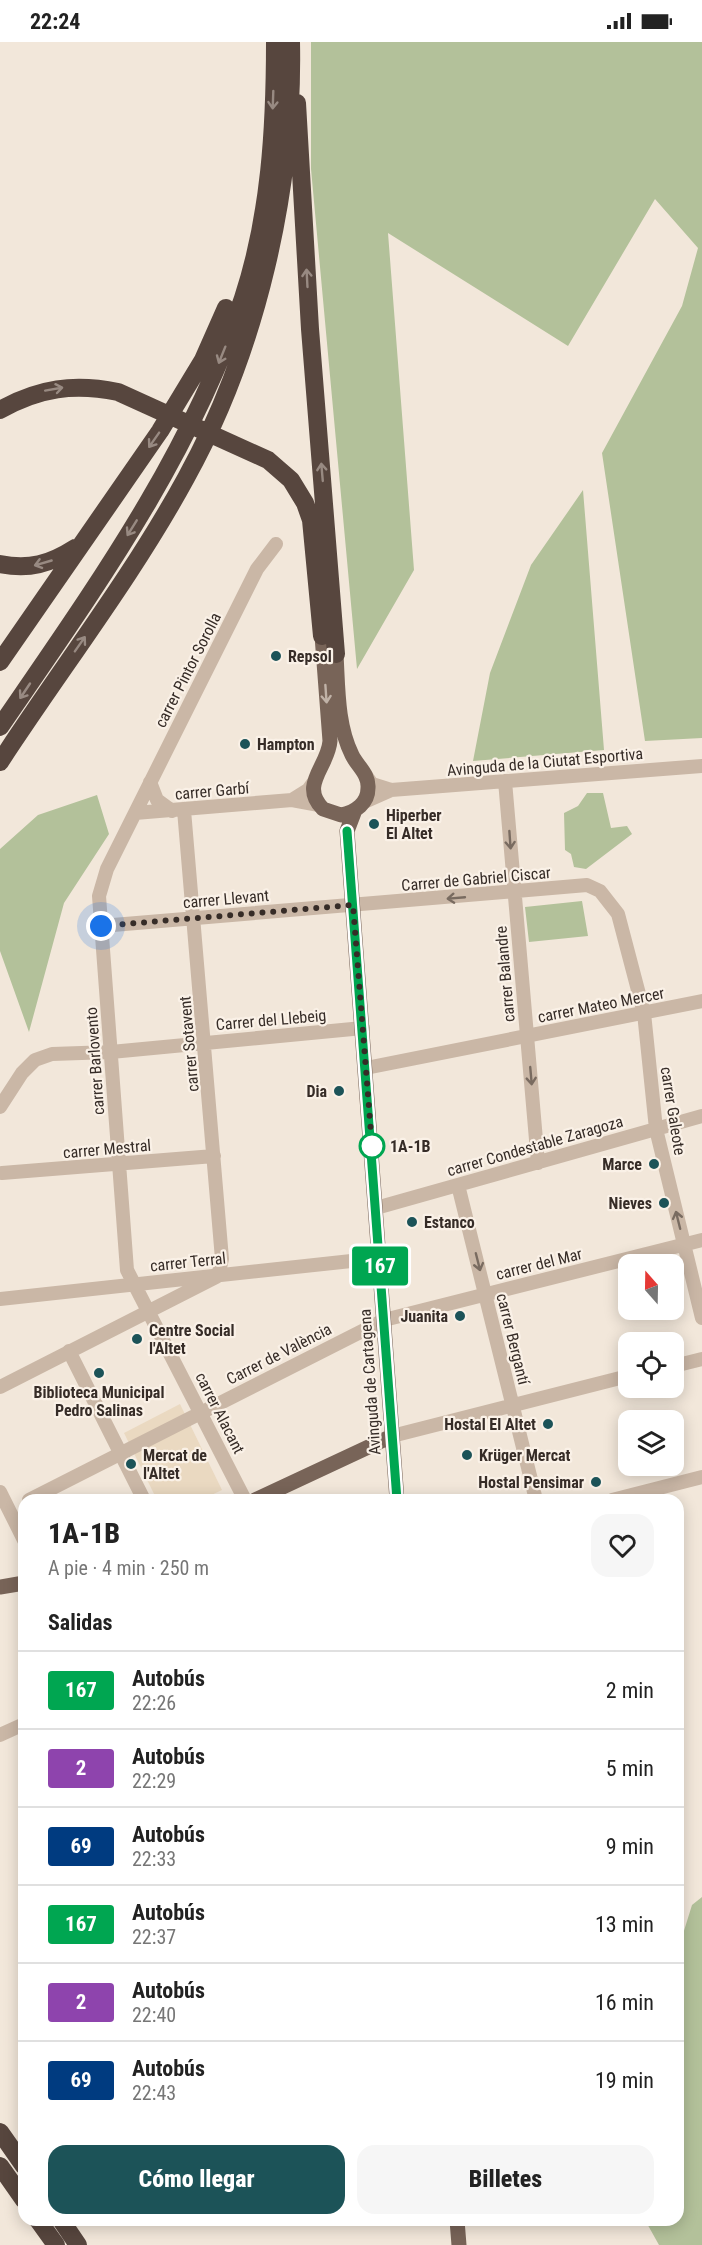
<!DOCTYPE html>
<html lang="es">
<meta charset="utf-8">
<style>
:root{--surface:#fff;--page:#f6f6f6;--text:#222;--muted:#767676;--line:#e0e0e0;--accent:#1c5358}
body{margin:0;font-family:"Roboto Condensed",sans-serif;background:var(--page);color:var(--text);height:100vh;display:flex;flex-direction:column;font-size:22px;white-space:nowrap}
*{box-sizing:border-box;margin:0}
p{font-size:20px;color:var(--muted)}
.icon{flex:none;width:33px;height:33px;fill:none;stroke:currentColor;stroke-width:2;stroke-linecap:round;stroke-linejoin:round}
.map{position:relative;flex:1;overflow:hidden}
.drawer{position:absolute;left:18px;top:1452px;width:666px;height:732px;display:flex;flex-direction:column;background:var(--surface);border-radius:18px;box-shadow:0 3px 15px #0003}
.drawer>*{flex:none}
.badge{padding:0 12px;border-radius:4px;font-size:21px;line-height:39px}
.needle{width:39px;rotate:340deg}
.tools{position:absolute;left:618px;top:1212px;display:grid;gap:12px}
.tools a{display:grid;place-items:center;width:66px;height:66px;border-radius:12px;background:var(--surface);box-shadow:0 3px 15px #0003;font-size:30px}
.you{position:absolute;width:30px;height:30px;margin:-15px;border:4px solid #fff;border-radius:50%;background:#1a73e8;box-shadow:0 0 0 9px #1a73e833}
.map>.badge{position:absolute;translate:-50% -50%;box-shadow:0 0 0 3px #fff}
h2{padding:0 30px;font-size:22px;line-height:54px}
.round{display:grid;place-items:center;flex:none;width:63px;height:63px;border-radius:18px;background:var(--page)}
.headline{display:flex;align-items:center;justify-content:space-between;height:102px;padding:0 30px}
h1{font-size:28px;font-weight:800;line-height:45px}
.cta{display:flex;gap:12px;margin-top:auto;padding:12px 30px}
.cta a{flex:1;height:69px;border-radius:18px;background:var(--accent);color:#fff;font-size:24px;font-weight:800;line-height:69px;text-align:center}
.cta a+a{background:var(--page);color:var(--text)}
ul{padding:0;list-style:none}
li{display:flex;align-items:center;gap:18px;height:78px;padding:0 30px;border-top:2px solid var(--line)}
li div{flex:1}
li b{display:block;font-size:22px}
li em{font-style:normal}
li .badge{min-width:66px;font-weight:700;text-align:center}
.status{display:flex;justify-content:space-between;align-items:center;height:42px;padding:0 30px;background:var(--surface);direction:ltr}
.status svg{height:16px;fill:currentColor}
.map>svg:first-child{display:block}
</style>
<div class="status"><b>22:24</b><svg viewBox="0 0 49 12"><path d="M0 12V9h3v3zM5 12V6h3v6zM10 12V3h3v9zM15 12V0h3v12zM26 1h20v11H26zM47 4h2v5h-2z"/></svg></div>
<div class="map">
<svg width="702" height="2203" viewBox="0 0 702 2203">
<rect width="100%" height="100%" fill="#f2e7da"/>
<path fill="#b3c19a" d="M311 0H702V696L645 699 602 411 682 264 698 206 655 157 568 304 388 191 414 528 357 627 311 127Z
M583 448 604 708 473 719 490 631 531 523Z
M587 751H603L611 786 627 784 632 792 586 827 574 825 571 812 565 808 564 771 578 764Z
M97 753 109 792 64 861 29 990 0 909V807L38 773Z
M582 859 588 894 529 900 525 865Z
M702 1855V2203H659L645 2178H678V1908L692 1863Z"/>
<path fill="#ead9c1" d="M180 1362 222 1448 201 1458H157L124 1391Z"/>
<g fill="none" stroke-linecap="round" stroke-linejoin="round">
<path stroke="#cab7a6" stroke-width="14" d="M505 739 538 1121
M150 740 157 758 172 769
M313 741 308 748 292 758 319 763
M391 748 702 724
M364 760 391 748 372 742 367 735
M135 771 292 758
M101 884 587 843 600 849 618 872 644 971 656 1087 702 1276
M366 1026 702 959
M0 1065 22 1031 35 1018 52 1012 111 1010 363 986
M2 1131 214 1114
M458 1143 536 1458
M376 1166 702 1074
M0 1257 379 1216
M69 1309 144 1458
M674 1324 702 1317
M0 1345 218 1234 222 1217 184 768
M392 1394 628 1334
M0 1450 24 1498
M29 1458 384 1278 702 1198
M245 1458 127 1228 99 854 107 827 257 527 276 502
M612 1458 702 1435
M0 1693 24 1682"/>
<path stroke="#786458" stroke-width="15" d="M322 594 330 699C328 725 299 743 323 767L341 773C356 770 368 761 368 746 369 732 358 725 352 713 337 683 338 646 336 612
M355 768 347 789 397 1458
M255 1458 392 1394
M0 1545 24 1541
M457 2178 459 2203"/>
<path stroke="#57463e" stroke-width="18" d="M297 61 310 287 336 612
M0 368C39 346 74 341 118 350L268 418 291 438 305 461 311 478 322 594
M0 522C29 528 50 522 75 506
M0 620 160 389 203 318 226 266
M0 685C93 549 191 414 243 256 270 174 275 86 275 0
M0 720C62 625 132 535 186 436 257 308 294 146 291 0
M0 2090 24 2124
M0 2124 24 2158
M38 2178 56 2203
M61 2178 78 2203"/>
</g>
<defs><path id="oneway-shaft" d="M-6 0H5M1.5-3L5.5 0L1.5 3" fill="none" stroke-width="1.6" stroke-linecap="round" stroke-linejoin="round" transform="scale(1.5)"/></defs>
<g stroke="#988a82">
<use href="#oneway-shaft" transform="translate(273 58) rotate(92)"/>
<use href="#oneway-shaft" transform="translate(307 236) rotate(-93)"/>
<use href="#oneway-shaft" transform="translate(222 313) rotate(112)"/>
<use href="#oneway-shaft" transform="translate(54 347) rotate(-10)"/>
<use href="#oneway-shaft" transform="translate(154 398) rotate(125)"/>
<use href="#oneway-shaft" transform="translate(322 430) rotate(-95)"/>
<use href="#oneway-shaft" transform="translate(132 486) rotate(122)"/>
<use href="#oneway-shaft" transform="translate(43 521) rotate(164)"/>
<use href="#oneway-shaft" transform="translate(80 602) rotate(-55)"/>
<use href="#oneway-shaft" transform="translate(25 649) rotate(124)"/>
</g>
<use stroke="#c0b2a7" href="#oneway-shaft" transform="translate(326 652) rotate(86)"/>
<g stroke="#796b60">
<use href="#oneway-shaft" transform="translate(510 798) rotate(86)"/>
<use href="#oneway-shaft" transform="translate(456 856) rotate(175)"/>
<use href="#oneway-shaft" transform="translate(531 1034) rotate(85)"/>
<use href="#oneway-shaft" transform="translate(678 1178) rotate(-104)"/>
<use href="#oneway-shaft" transform="translate(478 1220) rotate(76)"/>
</g>
<g fill="none" stroke-linecap="round" stroke-linejoin="round">
<g stroke="#fff" stroke-width="14">
<path id="line" d="M347 789 397 1458"/>
</g>
<use href="#line" stroke="#00a651" stroke-width="9"/>
<path stroke="#362c27" stroke-width="6" stroke-dasharray="0 10.8" d="M101 884 353 863 372 1104"/>
</g>
<g fill="#1c5358" stroke="#faf1e7" stroke-width="2">
<circle cx="276" cy="614" r="6"/>
<circle cx="245" cy="702" r="6"/>
<circle cx="374" cy="782" r="6"/>
<circle cx="339" cy="1049" r="6"/>
<circle cx="654" cy="1122" r="6"/>
<circle cx="664" cy="1161" r="6"/>
<circle cx="412" cy="1180" r="6"/>
<circle cx="460" cy="1274" r="6"/>
<circle cx="137" cy="1297" r="6"/>
<circle cx="99" cy="1331" r="6"/>
<circle cx="548" cy="1382" r="6"/>
<circle cx="467" cy="1413" r="6"/>
<circle cx="131" cy="1422" r="6"/>
<circle cx="596" cy="1440" r="6"/>
</g>
<circle fill="#fff" stroke="#00a651" stroke-width="3" cx="372" cy="1104" r="12"/>
<g text-anchor="middle" dominant-baseline="central" stroke-width="4.5" stroke-linejoin="round" paint-order="stroke">
<g font-size="16" font-weight="bold" fill="#362c27" stroke="#faf1e7" text-anchor="start">
<text x="288" y="614">Repsol</text>
<text x="257" y="702">Hampton</text>
<text x="386" y="773">Hiperber<tspan x="386" dy="18">El Altet</tspan></text>
<text x="327" y="1049" text-anchor="end">Dia</text>
<text x="642" y="1122" text-anchor="end">Marce</text>
<text x="652" y="1161" text-anchor="end">Nieves</text>
<text x="424" y="1180">Estanco</text>
<text x="448" y="1274" text-anchor="end">Juanita</text>
<text x="149" y="1288">Centre Social<tspan x="149" dy="18">l'Altet</tspan></text>
<text x="99" y="1350" text-anchor="middle">Biblioteca Municipal<tspan x="99" dy="18">Pedro Salinas</tspan></text>
<text x="536" y="1382" text-anchor="end">Hostal El Altet</text>
<text x="143" y="1413">Mercat de<tspan x="143" dy="18">l'Altet</tspan></text>
<text x="479" y="1413">Krüger Mercat</text>
<text x="584" y="1440" text-anchor="end">Hostal Pensimar</text>
</g>
<g font-size="16" fill="#362c27" stroke="#faf1e7">
<text transform="translate(188 628) rotate(-63)">carrer Pintor Sorolla</text>
<text transform="translate(545 720) rotate(-5)">Avinguda de la Ciutat Esportiva</text>
<text transform="translate(212 749) rotate(-5)">carrer Garbí</text>
<text transform="translate(476 837) rotate(-5)">Carrer de Gabriel Ciscar</text>
<text transform="translate(226 857) rotate(-5)">carrer Llevant</text>
<text transform="translate(505 932) rotate(-95)">carrer Balandre</text>
<text transform="translate(601 963) rotate(-11)">carrer Mateo Mercer</text>
<text transform="translate(271 978) rotate(-5)">Carrer del Llebeig</text>
<text transform="translate(189 1002) rotate(-95)">carrer Sotavent</text>
<text transform="translate(95 1019) rotate(-94)">carrer Barlovento</text>
<text transform="translate(673 1069) rotate(81)">carrer Galeote</text>
<text transform="translate(535 1104) rotate(-16)">carrer Condestable Zaragoza</text>
<text transform="translate(107 1107) rotate(-5)">carrer Mestral</text>
<text transform="translate(188 1220) rotate(-6)">carrer Terral</text>
<text transform="translate(539 1222) rotate(-14)">carrer del Mar</text>
<text transform="translate(513 1297) rotate(76)">carrer Bergantí</text>
<text transform="translate(279 1312) rotate(-27)">Carrer de València</text>
<text transform="translate(370 1340) rotate(-94)">Avinguda de Cartagena</text>
<text transform="translate(220 1371) rotate(63)">carrer Alacant</text>
</g>
<g font-size="16" font-weight="bold" fill="#362c27" stroke="#faf1e7" text-anchor="start">
<text x="390" y="1104">1A-1B</text>
</g>
</g>
</svg>
<div class="tools">
<a><svg class="needle" viewBox="-14 -14 28 28"><path d="M0-13l5 13h-10z" fill="#e53935"/><path d="M0 13l5-13h-10z" fill="#767676"/></svg></a>
<a><svg class="icon" aria-label="locate" viewBox="0 0 24 24"><circle cx="12" cy="12" r="6"/><path d="M12 2v4M12 18v4M2 12h4M18 12h4"/></svg></a>
<a><svg class="icon" aria-label="layers" viewBox="0 0 24 24"><path d="M12 4l9 5-9 5-9-5zM3 14l9 5 9-5"/></svg></a>
</div>
<div class="you" style="left:101px;top:884px"></div>
<b class="badge" style="left:380px;top:1224px;background:#00a651;color:#fff">167</b>
<section class="drawer">
<div class="headline"><div><h1>1A-1B</h1><p>A pie · 4 min · 250 m</p></div><a class="round"><svg class="icon" aria-label="heart" viewBox="0 0 24 24"><path d="M12 20l-8-8c-3-5 5-10 8-4 3-6 11-1 8 4z"/></svg></a></div>
<h2>Salidas</h2>
<ul>
<li><span class="badge" style="background:#00a651;color:#fff">167</span><div><b>Autobús</b><p>22:26</p></div><em>2 min</em></li>
<li><span class="badge" style="background:#8e44ad;color:#fff">2</span><div><b>Autobús</b><p>22:29</p></div><em>5 min</em></li>
<li><span class="badge" style="background:#003b80;color:#fff">69</span><div><b>Autobús</b><p>22:33</p></div><em>9 min</em></li>
<li><span class="badge" style="background:#00a651;color:#fff">167</span><div><b>Autobús</b><p>22:37</p></div><em>13 min</em></li>
<li><span class="badge" style="background:#8e44ad;color:#fff">2</span><div><b>Autobús</b><p>22:40</p></div><em>16 min</em></li>
<li><span class="badge" style="background:#003b80;color:#fff">69</span><div><b>Autobús</b><p>22:43</p></div><em>19 min</em></li>
</ul>
<div class="cta"><a>Cómo llegar</a><a>Billetes</a></div>
</section>
</div>
